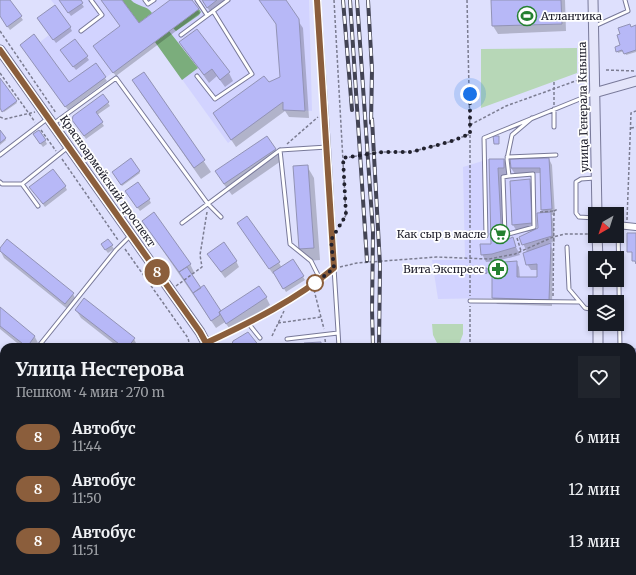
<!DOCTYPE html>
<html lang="ru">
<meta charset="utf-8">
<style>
:root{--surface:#171b24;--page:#20242c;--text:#f1f3f6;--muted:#9ea1a6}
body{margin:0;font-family:Merriweather,serif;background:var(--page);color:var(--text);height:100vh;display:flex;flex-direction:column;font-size:15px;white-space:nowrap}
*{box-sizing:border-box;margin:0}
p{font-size:13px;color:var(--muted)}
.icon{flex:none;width:22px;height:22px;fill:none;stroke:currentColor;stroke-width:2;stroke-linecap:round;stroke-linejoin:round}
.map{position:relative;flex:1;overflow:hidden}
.drawer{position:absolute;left:0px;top:343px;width:636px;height:232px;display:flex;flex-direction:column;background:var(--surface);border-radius:12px 12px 0 0;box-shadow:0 2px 6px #0003}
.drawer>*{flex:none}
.badge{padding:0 8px;border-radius:13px;font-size:14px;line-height:26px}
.needle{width:26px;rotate:219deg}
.buttons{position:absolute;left:588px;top:207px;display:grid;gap:8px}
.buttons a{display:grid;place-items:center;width:36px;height:36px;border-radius:0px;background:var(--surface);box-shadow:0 2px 6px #0003;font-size:20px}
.you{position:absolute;width:20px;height:20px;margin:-10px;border:3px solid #fff;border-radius:50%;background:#1a73e8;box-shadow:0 0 0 6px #1a73e833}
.map>.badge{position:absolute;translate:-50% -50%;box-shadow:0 0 0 2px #fff}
.round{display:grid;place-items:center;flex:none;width:42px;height:42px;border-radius:0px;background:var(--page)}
.overview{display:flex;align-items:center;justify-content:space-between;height:68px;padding:0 16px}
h1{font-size:19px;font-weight:700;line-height:30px}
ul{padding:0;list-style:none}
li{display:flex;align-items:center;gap:12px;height:52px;padding:0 16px}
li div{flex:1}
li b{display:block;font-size:15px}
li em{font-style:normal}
li .badge{min-width:44px;font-weight:700;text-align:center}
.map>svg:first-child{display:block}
</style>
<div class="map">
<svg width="636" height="575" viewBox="0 0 636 575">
<rect width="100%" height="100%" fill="#dee0fd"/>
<path fill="#d2d3ff" d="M51 0H309L312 111 283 110 282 102 228 143 155 42 65 107 20 45 34 34 40 42 49 35 37 18 55 5Z
M549 158 552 209 550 211 552 236 549 300 492 298 438 299 432 260H465L463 167 489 159Z
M424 571H458L459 575H424Z"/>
<path fill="#b7d7b7" d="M577 48V73L481 108V49Z
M432 324H463V334L458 347H439L433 335Z"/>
<path fill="#7bad7c" d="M122 0H131C137 7 147 5 152 13L139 23Z
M199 9 201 12 199 15 176 31 173 28Z
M169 31 198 68 182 80 155 42Z
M4 557V571H106L111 575H0V563Z"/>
<path fill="#0003" d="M0 0H9L23 20 10 30 0 16Z
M59 0H79L84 7 71 16Z
M101 0H120L139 24 172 0H190L200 13 116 76 96 50 121 27Z
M202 0H228L211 13Z
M260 0H284L303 28 309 118 289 117 285 111 236 147 214 114 281 77 277 25Z
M492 0H565L566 31 498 34 493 26Z
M40 22 70 27 72 31 56 43Z
M636 26V52L626 55 624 51 618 53 616 48 622 46 631 28Z
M180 42 229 73 233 81 225 87 217 76 209 83Z
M21 45 69 83 95 64 107 81 68 110Z
M63 54 87 57 89 60 76 70Z
M144 73 211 172 201 179 140 92Z
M0 79 17 103 4 112 0 107Z
M108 103 110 106 97 115 104 126 86 139 76 124Z
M0 132 6 140 0 145Z
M36 138 45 140 47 144 43 147Z
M275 149 281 161 232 195 223 183Z
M549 159 552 165 555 215H551L553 219 555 242 549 243 553 250 552 306 497 304 493 298 516 262 519 267 520 278H539L538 270H531L527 264V252L520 237 532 231 518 233 513 225 512 182 529 180 534 188 536 230 539 229 544 214 542 210 541 173 515 174 511 168Z
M131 160 140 173 122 186 113 172Z
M490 160H504L508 168V176H502L505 241 512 239 520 255 497 261 486 262 482 254 492 245Z
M307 166 314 178 320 260 307 261 300 249Z
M65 186 67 190 45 207 33 191Z
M128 195 149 199 151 203 140 211Z
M148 229 190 264 194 272 191 275 200 289 221 312 266 297 270 305 231 331 225 322 216 328Z
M242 229 279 263 282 268 293 261 305 280 286 292 275 273 273 274Z
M108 240 114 249 108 253 104 248Z
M0 250 73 294 77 302 70 311 4 258Z
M212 260 236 261 239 267 225 278Z
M487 269V274H482L481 273Z
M0 309 35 337 39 345 37 347H22L0 329Z
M76 310 134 339 138 347H118L81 318Z
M4 402V418L0 412V407Z
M0 489 4 492V516L0 512Z
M282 571H300V575H282Z"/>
<path fill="#b7b8f7" stroke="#9293b5" d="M0 0H10L22 16 7 27 0 16Z
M59 0H81L83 3 68 13Z
M101 0H122L139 23 170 0H192L199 9 113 73 93 46 120 26Z
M202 0H217L207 8Z
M259 0H286L299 19 305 111 283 110V102L231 140 213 113 264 76 269 82 280 77 276 24Z
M491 0H561L562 24 492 26Z
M55 5 71 27 53 40 37 18Z
M630 24 631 27 636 25V50L624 54 622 50 616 52 615 47 620 45 617 35 620 34 618 28Z
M197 29 230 72 220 80 212 69 204 75 179 42Z
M34 34 69 82 96 63 106 77 65 107 20 45Z
M75 39 88 56 73 67 60 50Z
M144 72 205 160 194 168 132 80Z
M0 78 17 101 2 112 0 108Z
M103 94 109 102 96 112 103 122 84 136 72 120 73 116Z
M0 130 6 138 0 143Z
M39 130 46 140 40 144 33 134Z
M267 136 276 149 224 184 215 171Z
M493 136H499V144H494Z
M131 158 140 171 121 185 112 172Z
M549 158 552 209 541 210 540 168H511L510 159Z
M489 159H504V168H498L502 242 513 237 516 247 492 254 481 255 480 244H491Z
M308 165 314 248 299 249 293 166Z
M53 169 66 186 43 204 29 187Z
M530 179 532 223 512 225 510 181Z
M138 182 150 199 137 208 125 191Z
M154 212 191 264 179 272 142 221Z
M551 212 552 236 522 245 519 237 538 228 537 213Z
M247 216 280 262 269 269 237 223Z
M627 233H636V264L635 261H632V252H627Z
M7 239 74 293 65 304 0 251V248Z
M108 239 113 245 105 250 101 244Z
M224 242 237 261 221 272 207 254Z
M551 243 549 300 492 298V263L517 261V277H537V264L526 265 523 253Z
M293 259 304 276 283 289 273 272Z
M187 267 201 288 193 293 179 272Z
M480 268H487V273H480Z
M204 285 221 311 219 312 220 315 211 321 193 293Z
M259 286 267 297 226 324 219 312Z
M84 298 135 338 128 347H123L75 310Z
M0 307 35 336 27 347 0 326Z
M248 332 260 347H231L233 341Z
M321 342V347H304V343Z
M632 349H636V361H633V358L632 359Z
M633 361H636V437H634Z
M4 401V414L0 411V406Z
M632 437H636V465H632V447H634V444H632Z
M632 465H636V550L632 544Z
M0 487 4 491V510L0 507Z
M206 571H214L215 575H195V573Z
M281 571H295L296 575H281Z
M486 571H534L538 575H490Z"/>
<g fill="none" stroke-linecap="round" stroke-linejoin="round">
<g stroke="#787999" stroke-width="5">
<path id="lane" d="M145 0 148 4 154 0
M197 0 207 15
M595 26 628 11 625 0
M81 31 102 15 91 0
M181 35 228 0
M197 76 215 99 252 74 213 11
M554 109V127
M53 124 116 78 208 204 221 217
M0 155 47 119
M507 157 556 155
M509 176 533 174 534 227 505 235 503 177 509 176 507 159 512 135 532 118
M595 178 581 179 576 182V213L579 217 595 218
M0 182 2 184H22
M38 206 22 184 67 148
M182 223 280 150
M618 225 620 347
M486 236 484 138 592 94
M567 247 569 289 585 308 595 310
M334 268 339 347
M320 279 311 261 290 244 280 150 327 147
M470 301 579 302
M248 323 260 338
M287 339 338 333
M38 347 116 250 130 236
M0 484 4 487
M186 571 187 575
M265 571V575
M299 571V575
M442 571 443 575
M473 571 476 575
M568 575 569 571
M592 575 603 574"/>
</g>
<g stroke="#787999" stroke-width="8">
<path id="street" d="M617 225 636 227
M206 343C251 322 295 300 334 268L327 147 317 0"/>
</g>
<g stroke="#787999" stroke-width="11">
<path id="secondary" d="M593 0 597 214
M0 50 200 332 208 347
M594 93 636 81
M597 236 598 258
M598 280V302
M598 324V347
M245 571 246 575
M604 571 605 575"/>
</g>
<path stroke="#7b7c91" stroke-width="1.5" stroke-dasharray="3 2" stroke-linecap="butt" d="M334 0 346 215 339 228
M467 0 470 134V296
M0 31 56 113
M606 70 636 71
M0 73 35 122
M554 82V105
M0 117 5 119 35 112
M470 125 506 106 581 79
M631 128 636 127
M41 130 56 151
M287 144 318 117
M344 158 382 152H411L449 142 470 134
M62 159 118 240
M540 212 554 211
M627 220 631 113 636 111
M472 236H480
M604 236 613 237
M517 238 521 251
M125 249 188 338 190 347
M340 267 357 263 436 257 489 259 515 254 553 237 565 234H589
M176 286 202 267 200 255 207 212
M314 290 324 329
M553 296 554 211 558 209
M278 323 321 317
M272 336 284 311
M325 339 326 347
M470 347V306
M632 360H633
M79 571 82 575
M225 571V575
M541 571 546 575
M537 574 539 571
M559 575 562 571"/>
<use href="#lane" stroke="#fff" stroke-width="3"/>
<use href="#street" stroke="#fff" stroke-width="6"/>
<use href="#secondary" stroke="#e4e5fa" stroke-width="9"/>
<g stroke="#434454" stroke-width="4">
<path id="rail" d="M343 0 352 110
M350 0 367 261
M357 0 373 232 372 310 373 347
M368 0 372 70 371 123
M372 119 380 265 379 347
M462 571 464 575
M373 575V571
M380 575V571"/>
</g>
<use href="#rail" stroke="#fff" stroke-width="2.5" stroke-dasharray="8" stroke-linecap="butt"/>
</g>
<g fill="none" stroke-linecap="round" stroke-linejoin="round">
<g stroke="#fff" stroke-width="9">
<path id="line" d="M0 50 200 332 206 343C251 322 296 300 334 268L317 0"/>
</g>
<use href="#line" stroke="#8b5e3c" stroke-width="6"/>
<path stroke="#21212e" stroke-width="4" stroke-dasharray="0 7.2" d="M315 283 314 284 334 268 331 240 346 215 343 158 382 152H411L449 142 470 134V94"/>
</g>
<defs>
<g id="stadium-ring" transform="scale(1)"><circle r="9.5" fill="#fff" stroke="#248030" stroke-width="1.5"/><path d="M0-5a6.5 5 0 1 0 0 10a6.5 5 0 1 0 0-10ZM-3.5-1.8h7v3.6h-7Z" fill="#248030"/></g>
<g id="supermarket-ring" transform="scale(1)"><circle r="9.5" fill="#fff" stroke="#248030" stroke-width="1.5"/><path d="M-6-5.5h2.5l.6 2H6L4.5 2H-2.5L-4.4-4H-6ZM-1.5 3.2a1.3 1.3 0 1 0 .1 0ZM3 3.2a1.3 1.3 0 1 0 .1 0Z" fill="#248030"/></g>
<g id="pharmacy-ring" transform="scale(1)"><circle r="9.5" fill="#fff" stroke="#248030" stroke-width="1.5"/><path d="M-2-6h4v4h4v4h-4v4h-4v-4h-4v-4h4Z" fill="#248030"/></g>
</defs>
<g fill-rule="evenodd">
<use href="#stadium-ring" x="527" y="16"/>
<use href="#supermarket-ring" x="500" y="234"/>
<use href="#pharmacy-ring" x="498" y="269"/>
</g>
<circle fill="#fff" stroke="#8b5e3c" stroke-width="2" cx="315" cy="283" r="8"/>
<g text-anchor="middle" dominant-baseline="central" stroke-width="3.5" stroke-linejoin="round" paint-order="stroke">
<g font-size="11" fill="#21212e" stroke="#fff" text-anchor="end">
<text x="541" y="16" text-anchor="start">Атлантика</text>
<text x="486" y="234">Как сыр в масле</text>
<text x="484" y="269">Вита Экспресс</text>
</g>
<g font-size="11" fill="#21212e" stroke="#fff">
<text transform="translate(583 107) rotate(-91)">улица Генерала Кныша</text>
<text transform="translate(108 181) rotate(55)">Красноармейский проспект</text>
</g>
</g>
</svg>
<div class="buttons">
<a><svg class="needle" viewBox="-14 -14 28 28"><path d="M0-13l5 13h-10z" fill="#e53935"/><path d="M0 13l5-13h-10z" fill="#9ea1a6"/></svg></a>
<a><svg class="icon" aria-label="locate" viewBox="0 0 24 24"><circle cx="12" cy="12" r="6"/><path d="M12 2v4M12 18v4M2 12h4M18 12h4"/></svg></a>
<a><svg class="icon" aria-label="layers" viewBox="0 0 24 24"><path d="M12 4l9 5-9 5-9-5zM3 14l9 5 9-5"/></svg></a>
</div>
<div class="you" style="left:470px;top:94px"></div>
<b class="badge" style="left:157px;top:272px;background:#8b5e3c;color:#fff">8</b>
<section class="drawer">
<div class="overview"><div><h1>Улица Нестерова</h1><p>Пешком · 4 мин · 270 m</p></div><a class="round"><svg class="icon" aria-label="heart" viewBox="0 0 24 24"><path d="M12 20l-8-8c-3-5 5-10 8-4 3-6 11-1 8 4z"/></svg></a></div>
<ul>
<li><span class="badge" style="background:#8b5e3c;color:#fff">8</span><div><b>Автобус</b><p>11:44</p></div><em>6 мин</em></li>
<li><span class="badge" style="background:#8b5e3c;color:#fff">8</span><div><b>Автобус</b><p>11:50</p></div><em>12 мин</em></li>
<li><span class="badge" style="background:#8b5e3c;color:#fff">8</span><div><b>Автобус</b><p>11:51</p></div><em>13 мин</em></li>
</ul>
</section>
</div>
